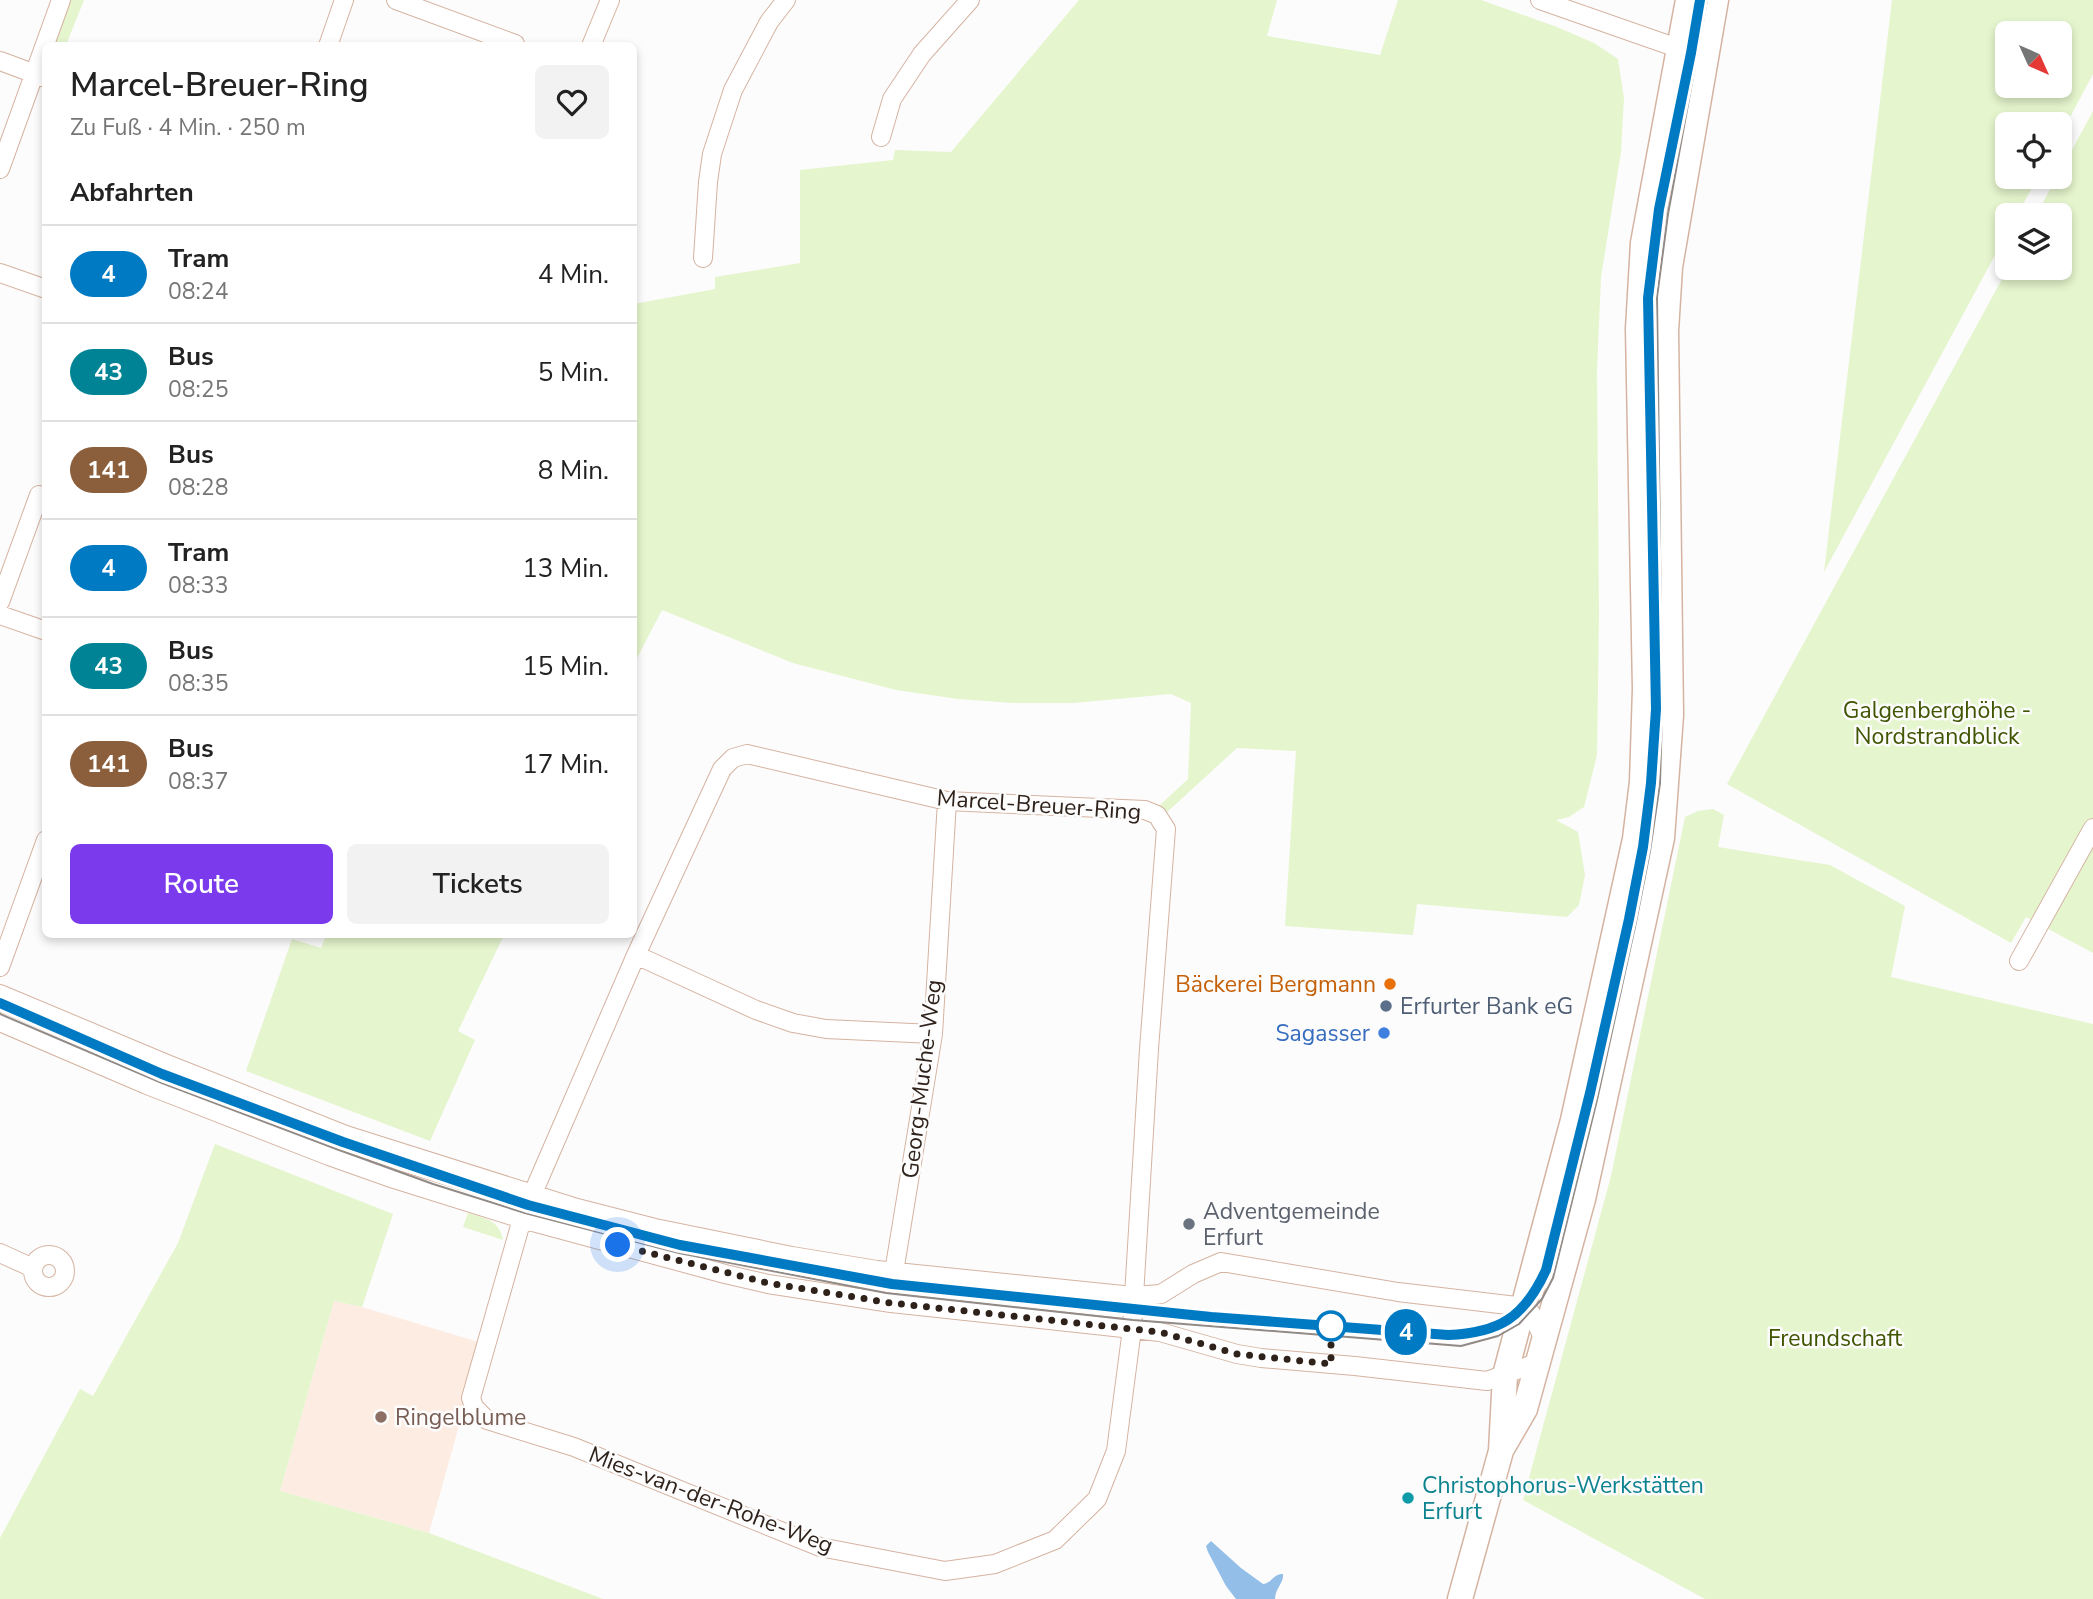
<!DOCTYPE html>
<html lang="de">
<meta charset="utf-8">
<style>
:root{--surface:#fff;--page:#f2f2f2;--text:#222;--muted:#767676;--line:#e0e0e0;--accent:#7c3aed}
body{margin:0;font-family:"Nunito Sans",sans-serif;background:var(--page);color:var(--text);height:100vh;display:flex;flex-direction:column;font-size:26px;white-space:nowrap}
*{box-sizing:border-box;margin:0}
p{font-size:23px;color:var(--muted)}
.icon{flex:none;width:38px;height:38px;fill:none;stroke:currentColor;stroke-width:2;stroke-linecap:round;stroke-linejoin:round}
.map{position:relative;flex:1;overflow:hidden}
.sheet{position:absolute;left:42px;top:42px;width:595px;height:896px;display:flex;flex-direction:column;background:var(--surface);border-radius:10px;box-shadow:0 4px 10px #0003}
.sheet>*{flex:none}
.badge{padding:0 14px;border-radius:23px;font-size:24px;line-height:46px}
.needle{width:46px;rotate:135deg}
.buttons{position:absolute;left:1995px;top:21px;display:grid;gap:14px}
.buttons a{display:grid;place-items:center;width:77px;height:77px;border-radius:10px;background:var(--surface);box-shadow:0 4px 10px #0003;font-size:35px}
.you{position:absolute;width:35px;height:35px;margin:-18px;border:5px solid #fff;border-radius:50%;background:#1a73e8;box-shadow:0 0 0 10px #1a73e833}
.map>.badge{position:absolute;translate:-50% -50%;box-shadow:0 0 0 4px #fff}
h2{padding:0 28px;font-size:26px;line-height:63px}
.round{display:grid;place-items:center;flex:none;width:74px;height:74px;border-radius:10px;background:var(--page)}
.headline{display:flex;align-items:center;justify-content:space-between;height:119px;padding:0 28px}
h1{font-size:33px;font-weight:600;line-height:52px}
.primary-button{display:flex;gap:14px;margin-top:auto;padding:14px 28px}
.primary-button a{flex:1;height:80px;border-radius:10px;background:var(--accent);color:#fff;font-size:28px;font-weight:600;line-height:80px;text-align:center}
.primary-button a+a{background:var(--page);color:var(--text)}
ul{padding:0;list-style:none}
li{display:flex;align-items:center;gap:21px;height:98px;padding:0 28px;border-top:2px solid var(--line)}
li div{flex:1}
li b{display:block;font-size:26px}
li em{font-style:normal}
li .badge{min-width:77px;font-weight:700;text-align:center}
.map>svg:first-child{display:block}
</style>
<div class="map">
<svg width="2093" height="1599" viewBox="0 0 2093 1599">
<rect width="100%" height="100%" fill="#fcfcfc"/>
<path fill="#fdece2" d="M334 1301 362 1307 482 1343 429 1533 280 1491Z"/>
<path fill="#e5f5cd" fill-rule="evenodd" d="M70 0H84L66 45 53 46Z
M1079 0H1277L1267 36 1380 55 1398 0H1481L1557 27 1594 43 1618 59 1624 98 1621 152 1601 277 1597 370 1599 614 1597 755 1584 807 1569 817 1556 820 1578 832 1585 875 1579 905 1567 917 1417 904 1413 935 1285 926 1296 751 1237 748 1165 814 1159 806 1188 779 1191 703 1171 694 1073 703H1013L958 699 896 690 793 663 662 610 634 664V304L715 289V277L800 263V170L893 160 895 150 951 152Z
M1892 0H2093V74L2060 136V124H2007V177H2038L2017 215H2007V233L1824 572ZM2007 33H2060V86H2007Z
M2093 111V953L2026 917 2011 943 1727 784 2008 268H2060V215H2036L2057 177H2060V172Z
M1713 809 1724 815 1718 847 1830 865 1905 906 1891 977 2093 1024V1599H1705L1523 1500 1611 1176 1685 817 1698 811Z
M326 935H504L458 1031 475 1040 430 1141 246 1071 292 939 321 948Z
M215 1144 393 1214 362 1307 334 1301 280 1491 429 1533 603 1599H0V1538L80 1389 93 1396 178 1243Z
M468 1213C484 1218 500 1220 503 1240L463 1227Z"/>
<path fill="#92bee8" d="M1211 1541 1241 1568 1263 1584C1272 1583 1274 1573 1283 1574 1284 1583 1275 1588 1275 1599H1236L1226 1586 1208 1552 1206 1546Z"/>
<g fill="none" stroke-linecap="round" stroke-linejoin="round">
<g stroke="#d5b3a1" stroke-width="20">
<path id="street" d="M396 0 515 44
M1540 0 1706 58
M328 46 344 0
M591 46 610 0
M0 61 46 78
M881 137 892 99 922 54 970 0
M0 169 61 0
M703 258 708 182 712 154 733 90 769 22 786 0
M0 273 46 289
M0 602 39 495
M0 615 46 631
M747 754 947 801 1145 810 1157 815 1166 829 1149 1049 1132 1329 1116 1451 1097 1499 1055 1540 995 1564 945 1571 820 1547 574 1447 487 1420 474 1407 471 1398 522 1219 533 1193 636 955 722 769 733 758Z
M636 955 756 1010 793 1023 826 1029 933 1034
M2019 961 2093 828
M0 967 46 840
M0 994 167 1064 346 1135 577 1208 655 1228 792 1256 877 1270 1133 1296 1161 1294 1193 1274 1221 1262 1398 1292 1525 1307 1531 1313 1545 1341
M0 1022 147 1085 329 1156 394 1179 522 1219 725 1274 768 1284 891 1303 1160 1332 1237 1354 1261 1358 1355 1366 1487 1381 1539 1362
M0 1253 33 1268
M33 1271a16 16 0 1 1 32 0a16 16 0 1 1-32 0Z
M894 1272 933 1034 947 801"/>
</g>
<g stroke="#d5b3a1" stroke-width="27">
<path id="secondary" d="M1503 1447 1525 1409 1583 1199 1662 838 1671 715 1666 331 1670 267 1716 0
M1460 1599 1501 1451 1505 1375 1573 1120 1635 839 1642 782 1645 689 1638 329 1643 243 1688 0"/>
</g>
<use href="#street" stroke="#fff" stroke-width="18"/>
<use href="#secondary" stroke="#fff" stroke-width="24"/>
<path stroke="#918a86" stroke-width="2" d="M0 1014 162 1083 339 1150 433 1184 525 1213 679 1253 886 1293 1133 1320 1461 1346 1498 1336 1519 1324 1542 1299 1553 1278 1597 1100 1636 922 1650 851 1660 783 1662 713 1657 297 1668 214 1707 0
M1078 1303 1175 1313
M1409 1332C1445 1335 1481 1339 1511 1316 1518 1312 1524 1308 1528 1302"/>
</g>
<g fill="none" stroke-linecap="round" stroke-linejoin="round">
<g stroke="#fff" stroke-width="16">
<path id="line" d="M0 1003 162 1074 343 1142 528 1205 680 1245 892 1284 1211 1317 1448 1335C1499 1333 1524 1318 1546 1270L1590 1093 1629 919 1643 847 1651 783 1656 709 1648 298 1659 209 1691 53 1700 0"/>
</g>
<use href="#line" stroke="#007ac3" stroke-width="10"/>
<path stroke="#2f221b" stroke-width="7" stroke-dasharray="0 12.6" d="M618 1245 768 1283 891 1303 1160 1332 1237 1354 1331 1364V1326"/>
</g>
<circle fill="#e8710a" stroke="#fcfcfc" stroke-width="2.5" cx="1390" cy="984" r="7"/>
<circle fill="#5c6f8a" stroke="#fcfcfc" stroke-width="2.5" cx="1386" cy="1006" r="7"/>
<circle fill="#3f7fe0" stroke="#fcfcfc" stroke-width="2.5" cx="1384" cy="1033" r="7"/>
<circle fill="#6b7280" stroke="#fcfcfc" stroke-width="2.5" cx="1189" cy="1224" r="7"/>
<circle fill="#fff" stroke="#007ac3" stroke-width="3.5" cx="1331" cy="1326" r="14"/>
<circle fill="#8d6e63" stroke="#fcfcfc" stroke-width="2.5" cx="381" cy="1417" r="7"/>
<circle fill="#0f9aa8" stroke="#fcfcfc" stroke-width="2.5" cx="1408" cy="1498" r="7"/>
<g text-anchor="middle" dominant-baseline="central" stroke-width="5" stroke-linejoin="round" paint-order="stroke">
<g font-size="23" fill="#405500" stroke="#fcfcfc">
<text x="1937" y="710">Galgenberghöhe -<tspan x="1937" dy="26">Nordstrandblick</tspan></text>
<text x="1835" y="1338">Freundschaft</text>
</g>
<g font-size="23" fill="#2f221b" stroke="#fcfcfc">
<text transform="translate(1039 805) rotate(4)">Marcel-Breuer-Ring</text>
<text transform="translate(922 1079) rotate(-83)">Georg-Muche-Weg</text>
<text transform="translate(711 1500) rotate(21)">Mies-van-der-Rohe-Weg</text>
</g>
<g font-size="23" fill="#c56008" stroke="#fcfcfc" text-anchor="end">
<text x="1376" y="984">Bäckerei Bergmann</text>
</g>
<g font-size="23" fill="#4e5e75" stroke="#fcfcfc" text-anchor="start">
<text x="1400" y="1006">Erfurter Bank eG</text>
</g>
<g font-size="23" fill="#366cbe" stroke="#fcfcfc" text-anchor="end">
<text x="1370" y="1033">Sagasser</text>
</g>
<g font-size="23" fill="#5b616d" stroke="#fcfcfc" text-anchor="start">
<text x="1203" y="1211">Adventgemeinde<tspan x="1203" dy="26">Erfurt</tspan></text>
</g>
<g font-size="23" fill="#785e54" stroke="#fcfcfc" text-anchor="start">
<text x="395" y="1417">Ringelblume</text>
</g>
<g font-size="23" fill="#0d838f" stroke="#fcfcfc" text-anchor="start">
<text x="1422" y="1485">Christophorus-Werkstätten<tspan x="1422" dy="26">Erfurt</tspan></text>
</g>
</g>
</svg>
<div class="buttons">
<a><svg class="needle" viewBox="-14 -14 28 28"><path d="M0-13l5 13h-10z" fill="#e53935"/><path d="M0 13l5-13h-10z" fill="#767676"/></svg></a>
<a><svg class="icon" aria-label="locate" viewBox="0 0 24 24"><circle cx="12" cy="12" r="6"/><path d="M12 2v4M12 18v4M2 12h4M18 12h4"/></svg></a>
<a><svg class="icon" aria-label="layers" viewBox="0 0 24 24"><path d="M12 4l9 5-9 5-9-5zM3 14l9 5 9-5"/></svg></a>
</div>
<div class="you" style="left:618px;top:1245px"></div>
<b class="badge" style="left:1406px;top:1332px;background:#007ac3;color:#fff">4</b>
<section class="sheet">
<div class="headline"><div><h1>Marcel-Breuer-Ring</h1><p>Zu Fuß · 4 Min. · 250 m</p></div><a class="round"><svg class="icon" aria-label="heart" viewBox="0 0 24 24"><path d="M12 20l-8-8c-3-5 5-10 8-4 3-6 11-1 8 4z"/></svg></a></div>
<h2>Abfahrten</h2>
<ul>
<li><span class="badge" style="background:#007ac3;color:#fff">4</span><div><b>Tram</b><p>08:24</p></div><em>4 Min.</em></li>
<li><span class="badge" style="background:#008495;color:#fff">43</span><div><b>Bus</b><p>08:25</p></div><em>5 Min.</em></li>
<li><span class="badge" style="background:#8b5e3c;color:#fff">141</span><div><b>Bus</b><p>08:28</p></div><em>8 Min.</em></li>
<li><span class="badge" style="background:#007ac3;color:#fff">4</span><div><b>Tram</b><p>08:33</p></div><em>13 Min.</em></li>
<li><span class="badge" style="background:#008495;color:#fff">43</span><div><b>Bus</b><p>08:35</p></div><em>15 Min.</em></li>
<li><span class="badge" style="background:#8b5e3c;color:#fff">141</span><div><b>Bus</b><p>08:37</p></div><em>17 Min.</em></li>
</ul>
<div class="primary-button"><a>Route</a><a>Tickets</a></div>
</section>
</div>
